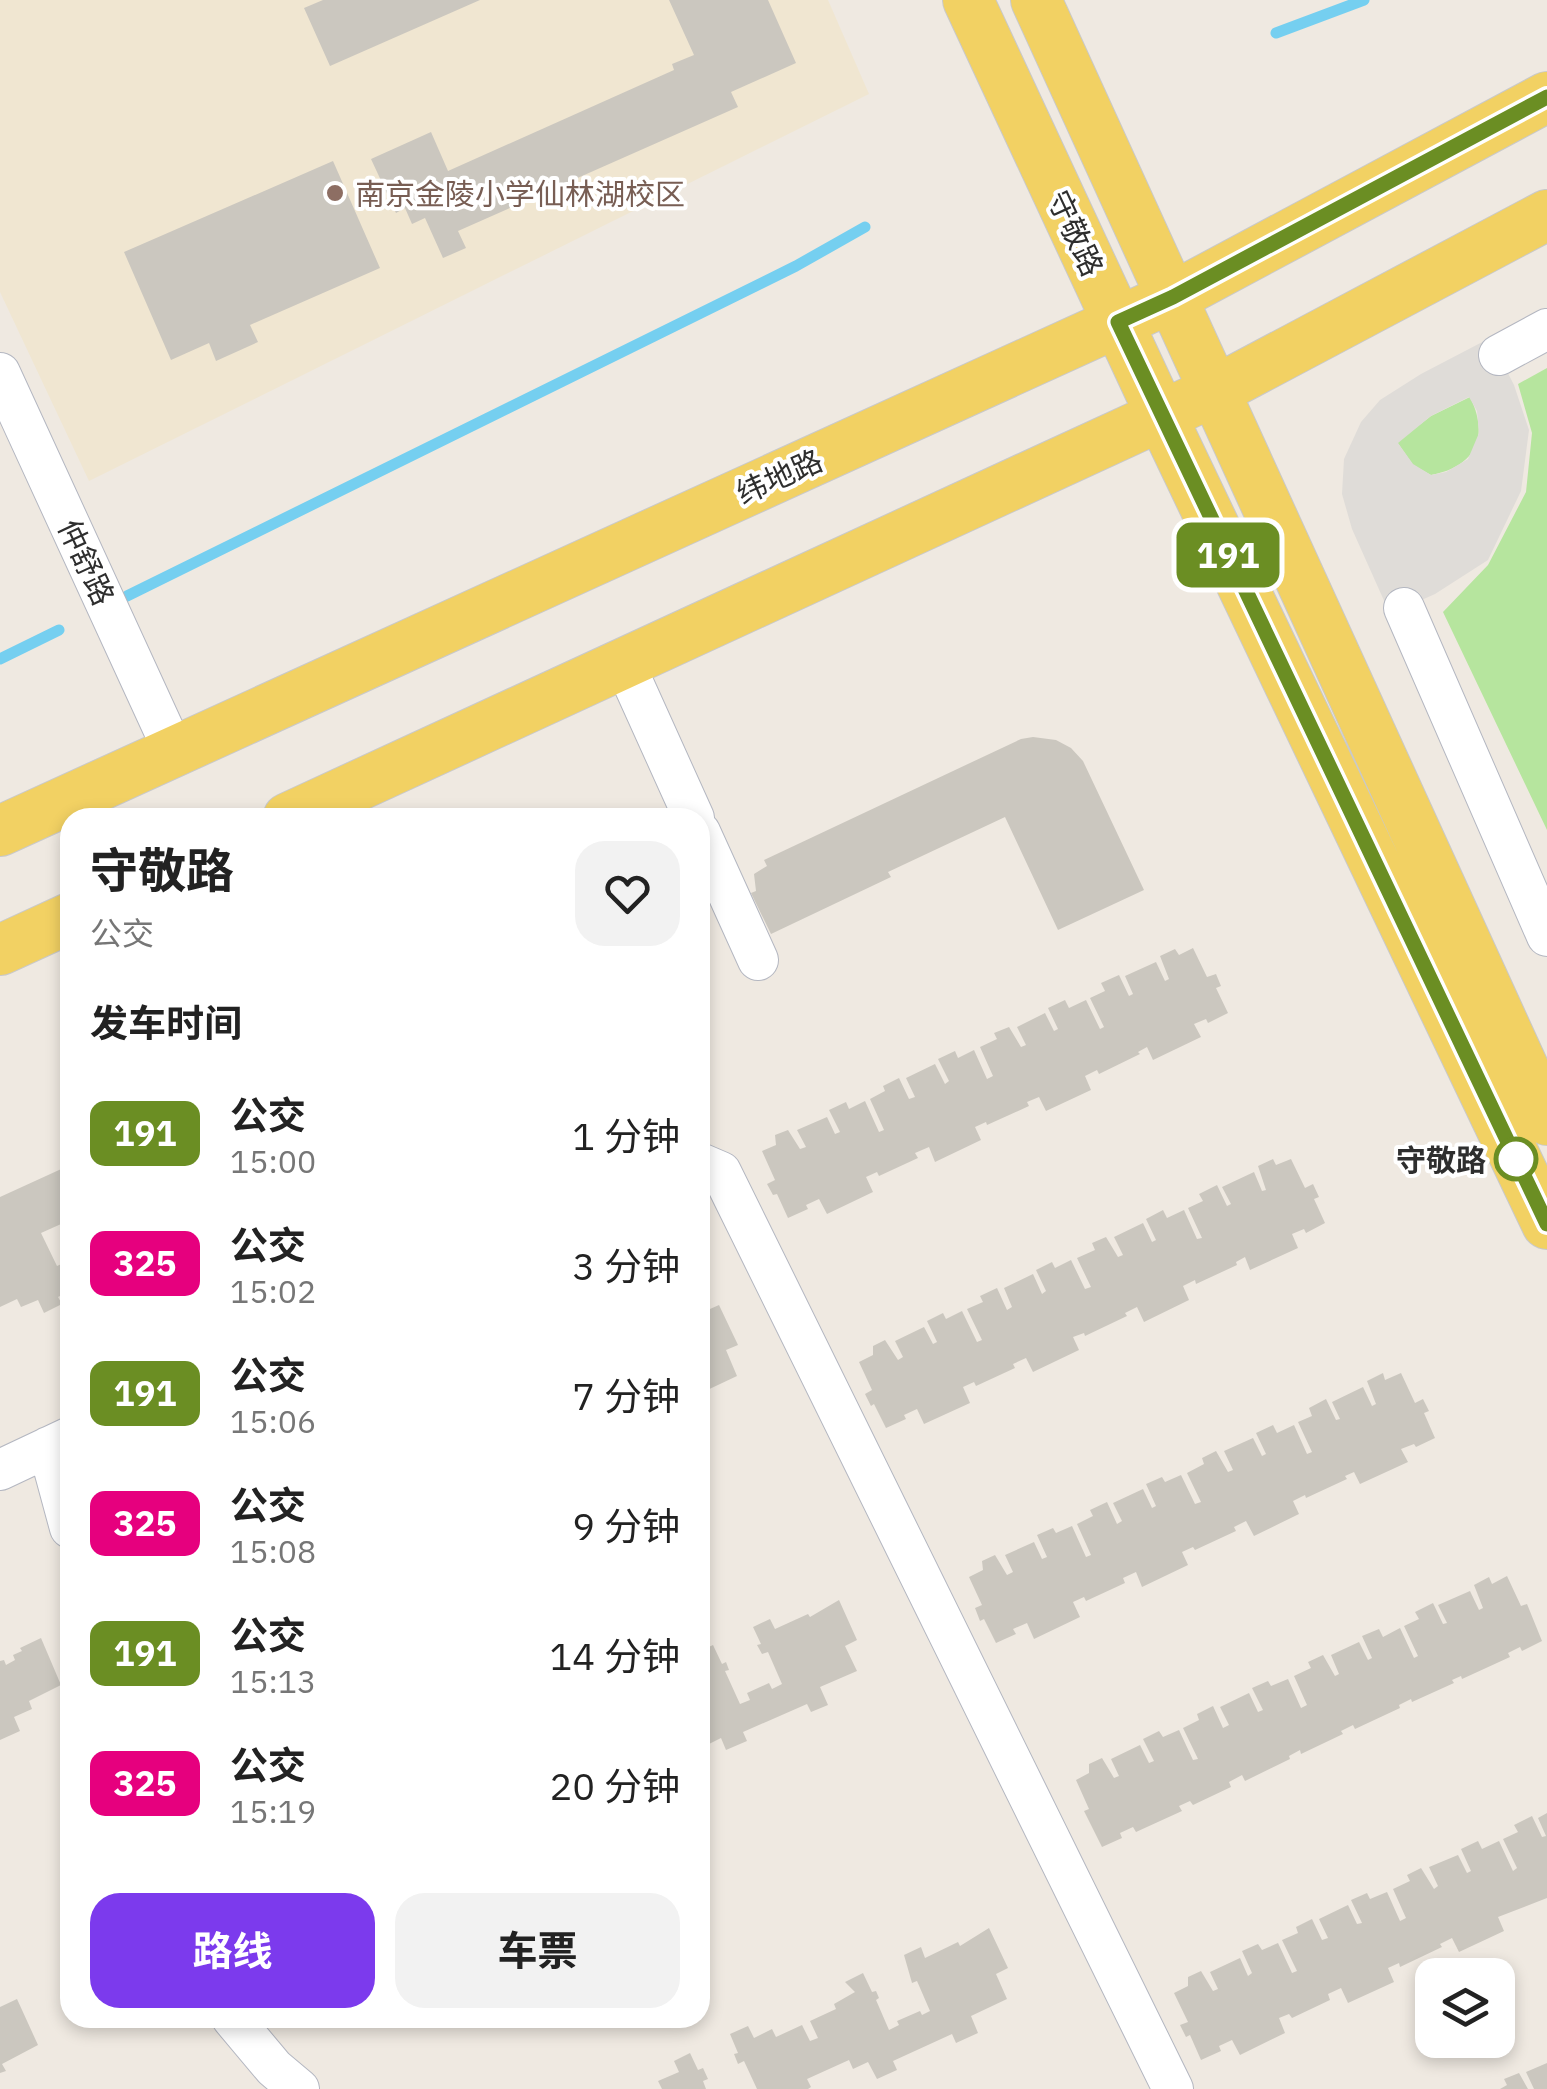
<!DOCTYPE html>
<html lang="zh">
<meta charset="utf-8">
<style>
:root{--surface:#fff;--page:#f2f2f2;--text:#222;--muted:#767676;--accent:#7c3aed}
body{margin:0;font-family:"IBM Plex Sans","Noto Sans SC",sans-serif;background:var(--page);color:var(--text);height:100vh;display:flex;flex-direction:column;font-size:38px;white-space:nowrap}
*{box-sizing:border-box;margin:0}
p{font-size:32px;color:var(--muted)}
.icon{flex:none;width:55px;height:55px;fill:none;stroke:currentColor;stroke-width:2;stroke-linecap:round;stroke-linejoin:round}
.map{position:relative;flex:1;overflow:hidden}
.sheet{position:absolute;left:60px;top:808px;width:650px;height:1220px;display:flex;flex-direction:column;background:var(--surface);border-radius:30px;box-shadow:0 5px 15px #0003}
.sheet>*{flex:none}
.badge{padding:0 20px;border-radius:15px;font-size:35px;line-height:65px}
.fabs{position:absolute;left:1415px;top:1958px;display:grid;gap:20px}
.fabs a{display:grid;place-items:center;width:100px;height:100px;border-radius:20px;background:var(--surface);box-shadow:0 5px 15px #0003;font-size:50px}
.map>.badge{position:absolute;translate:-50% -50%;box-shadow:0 0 0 5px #fff}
h2{padding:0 30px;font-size:38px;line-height:90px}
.round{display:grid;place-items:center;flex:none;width:105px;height:105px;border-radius:30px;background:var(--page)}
.headline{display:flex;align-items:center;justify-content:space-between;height:170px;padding:0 30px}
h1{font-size:48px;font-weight:700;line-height:75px}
.button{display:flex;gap:20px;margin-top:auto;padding:20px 30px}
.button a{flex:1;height:115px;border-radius:30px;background:var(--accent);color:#fff;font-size:40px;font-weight:700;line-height:115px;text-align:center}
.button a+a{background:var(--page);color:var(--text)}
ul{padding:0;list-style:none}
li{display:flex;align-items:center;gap:30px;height:130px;padding:0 30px}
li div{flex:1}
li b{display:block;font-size:38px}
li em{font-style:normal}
li .badge{min-width:110px;font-weight:700;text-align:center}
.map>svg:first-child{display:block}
</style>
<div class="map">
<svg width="1547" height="2089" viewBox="0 0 1547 2089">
<rect width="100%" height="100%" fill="#efe9e1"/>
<path fill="#f0e6d1" d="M0 0H828L869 94 89 481 0 292Z"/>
<path fill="#b6e59e" d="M1547 368V830L1443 612 1488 565 1526 492 1532 433 1518 384Z
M1470 397C1490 437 1475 467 1431 475L1413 465 1397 442 1431 416Z"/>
<path fill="#dfdcd8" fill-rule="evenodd" d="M1490 338 1514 385 1529 430 1521 491 1488 560 1435 594 1390 614 1352 529 1342 494 1344 459 1361 422 1380 400 1421 374ZM1469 397 1477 411 1479 433 1468 459 1446 472 1431 475 1413 464 1398 443 1431 416Z"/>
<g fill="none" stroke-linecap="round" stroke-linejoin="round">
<path stroke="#75cff0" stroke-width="11" d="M1276 33 1364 0
M127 596 796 266 865 227
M0 659 59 630"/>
</g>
<path fill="#cbc7bf" d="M323 0H480L330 66 304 8Z
M669 0H768L796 63 731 92 738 107 458 231 466 248 443 258 425 218 412 224 405 208 396 213 371 159 431 132 448 171 674 70 672 64 694 55Z
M333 161 380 268 250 325 258 342 216 361 209 343 171 360 124 252Z
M1033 737 1056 740 1071 748 1083 761 1144 890 1058 930 1005 817 888 872 891 877 771 934 751 893 756 891 754 874 767 866 764 860 1021 739Z
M1193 948 1207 977 1216 974 1221 986 1216 988 1228 1013 1208 1023 1206 1019 1194 1024 1201 1037 1153 1060 1147 1047 1138 1052 1140 1054 1099 1074 1097 1070 1085 1076 1091 1090 1046 1111 1039 1097 1027 1102 1029 1106 987 1125 986 1122 975 1127 981 1140 935 1162 929 1147 915 1153 918 1158 879 1176 877 1172 866 1177 873 1192 827 1214 819 1199 806 1205 808 1209 788 1218 777 1194 773 1195 767 1184 775 1180 762 1151 776 1145 775 1135 788 1130 800 1149 806 1147 797 1130 827 1117 835 1134 840 1132 829 1110 846 1102 849 1109 865 1101 879 1132 884 1130 870 1099 885 1091 883 1086 899 1078 909 1099 915 1097 906 1078 935 1064 945 1084 949 1081 938 1059 955 1051 958 1058 974 1050 987 1079 993 1076 980 1047 997 1039 994 1033 1009 1027 1021 1047 1026 1045 1017 1027 1045 1013 1054 1031 1058 1029 1048 1008 1065 1000 1069 1008 1086 1000 1100 1029 1104 1027 1090 998 1105 991 1101 983 1119 975 1129 996 1133 994 1125 976 1156 962 1165 981 1169 979 1160 956 1175 949 1179 955Z
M1273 1159 1276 1165 1291 1159 1305 1188 1313 1184 1319 1197 1314 1199 1325 1223 1306 1233 1304 1229 1292 1234 1298 1248 1250 1270 1245 1257 1236 1262 1237 1265 1196 1284 1195 1280 1183 1286 1189 1300 1144 1322 1137 1307 1125 1313 1127 1316 1085 1336 1084 1333 1073 1337 1079 1350 1033 1372 1026 1358 1013 1364 1015 1368 976 1386 974 1382 963 1387 970 1403 924 1424 917 1409 904 1415 906 1419 886 1428 874 1404 871 1406 865 1394 872 1390 859 1362 873 1355V1346L885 1340 898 1360 903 1357 895 1341 924 1327 933 1344 937 1342 927 1321 943 1313 946 1319 962 1311 977 1342 982 1340 967 1309 983 1302 980 1296 997 1288 1007 1310 1012 1307 1004 1288 1033 1274 1042 1294 1046 1291 1036 1270 1052 1262 1055 1268 1071 1260 1085 1289 1091 1287 1077 1258 1095 1250 1092 1243 1106 1237 1118 1257 1123 1255 1114 1237 1143 1223 1152 1242 1156 1240 1146 1219 1163 1210 1167 1218 1184 1210 1197 1239 1202 1238 1188 1208 1203 1201 1199 1194 1217 1185 1227 1206 1231 1204 1222 1187 1254 1172 1262 1191 1266 1190 1258 1166Z
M70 1165V1220L41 1233 57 1266 66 1262 62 1254 70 1251V1291L58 1297 62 1304 44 1313 38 1300 21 1307 17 1299 0 1307V1197Z
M719 1305 738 1345 726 1350 737 1376 701 1393 709 1410 700 1414V1321L704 1319 701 1313Z
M1383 1373 1385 1380 1401 1373 1415 1403 1423 1399 1429 1411 1424 1413 1435 1438 1416 1447 1414 1444 1401 1449 1408 1462 1360 1484 1354 1472 1345 1476 1347 1479 1306 1498 1305 1495 1293 1501 1299 1514 1254 1536 1246 1521 1234 1527 1236 1531 1195 1550 1193 1547 1182 1552 1188 1565 1142 1587 1136 1572 1123 1578 1125 1583 1086 1601 1084 1597 1073 1602 1080 1617 1034 1639 1027 1623 1013 1629 1016 1634 996 1643 984 1619 980 1621 975 1608 982 1605 969 1577 983 1570 982 1561 995 1555 1007 1575 1013 1572 1005 1555 1034 1542 1042 1559 1047 1557 1037 1535 1053 1528 1056 1533 1072 1526 1086 1557 1091 1555 1077 1524 1093 1516 1090 1510 1107 1502 1117 1524 1122 1521 1113 1503 1143 1489 1152 1508 1156 1506 1146 1484 1162 1477 1165 1482 1181 1475 1195 1504 1201 1502 1187 1473 1204 1464 1202 1458 1216 1451 1228 1472 1233 1470 1224 1451 1253 1438 1262 1456 1266 1454 1256 1433 1273 1425 1277 1433 1294 1425 1307 1454 1312 1452 1298 1422 1312 1416 1309 1408 1326 1399 1336 1420 1340 1419 1332 1402 1363 1387 1372 1406 1376 1404 1367 1381Z
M1507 1576 1521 1606 1527 1604 1542 1641 1522 1651 1520 1647 1508 1653 1510 1657 1462 1679 1461 1676 1452 1680 1454 1683 1412 1702 1411 1699 1399 1705 1400 1708 1355 1729 1353 1725 1341 1731 1343 1734 1301 1754 1300 1750 1289 1756 1290 1759 1245 1781 1242 1775 1229 1782 1231 1787 1193 1805 1190 1801 1179 1806 1182 1811 1136 1832 1133 1827 1120 1833 1122 1838 1102 1847 1084 1811 1089 1809 1076 1780 1089 1773V1764L1102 1758 1114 1778 1119 1776 1111 1759 1140 1745 1149 1763 1154 1761 1143 1739 1159 1731 1163 1737 1179 1730 1193 1760 1198 1759 1183 1728 1199 1720 1197 1714 1213 1706 1223 1728 1229 1725 1220 1707 1249 1693 1258 1712 1263 1710 1252 1688 1268 1681 1271 1686 1288 1679 1301 1708 1307 1705 1294 1676 1311 1668 1308 1662 1323 1655 1335 1676 1339 1674 1331 1655 1359 1642 1368 1660 1372 1658 1362 1636 1379 1629 1383 1637 1400 1628 1414 1658 1418 1656 1404 1626 1419 1619 1415 1612 1433 1603 1443 1624 1447 1623 1438 1605 1470 1591 1479 1610 1483 1608 1474 1585 1489 1577 1492 1584Z
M839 1600 857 1640 845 1646 857 1671 820 1687 828 1705 811 1712 807 1704 743 1732 747 1741 726 1750 721 1738 705 1746 700 1738V1666L704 1664 700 1651 713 1645 722 1664 726 1662 729 1670 725 1671 740 1704 750 1700 747 1693 769 1683 772 1689 782 1684 768 1652 762 1654 757 1645 761 1644 753 1627 770 1619 775 1629 808 1614 810 1617Z
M41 1638 61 1685 29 1701 32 1709 14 1717 20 1731 0 1740V1661L4 1660 6 1665 15 1660 13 1655 22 1651 20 1648Z
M1547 1813V1898L1498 1917 1504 1931 1459 1952 1452 1938 1440 1944 1442 1947 1400 1967 1399 1963 1388 1968 1394 1982 1348 2003 1341 1988 1328 1994 1330 2000 1292 2018 1289 2014 1279 2018 1285 2033 1240 2055 1232 2040 1219 2046 1221 2051 1201 2060 1190 2035 1186 2037 1180 2025 1188 2022 1174 1993 1188 1986V1977L1201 1971 1213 1991 1218 1989 1210 1972 1240 1958 1248 1976 1252 1973 1242 1951 1258 1944 1262 1950 1278 1943 1292 1973 1297 1971 1282 1940 1298 1933 1296 1927 1312 1919 1322 1940 1328 1938 1319 1919 1348 1905 1357 1924 1362 1923 1351 1900 1367 1893 1370 1899 1387 1892 1400 1921 1406 1918 1393 1889 1410 1881 1407 1875 1421 1868 1434 1889 1438 1886 1429 1867 1458 1855 1467 1873 1471 1871 1461 1849 1478 1841 1482 1849 1499 1841 1513 1871 1517 1868 1503 1839 1518 1832 1514 1825 1532 1816 1542 1837 1546 1836 1538 1818Z
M989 1928 1008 1968 996 1974 1007 1999 971 2016 978 2033 956 2043 952 2034 893 2061 897 2070 877 2079 868 2062 853 2069 849 2060 807 2079 811 2087 808 2089H757L744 2061 738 2064 734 2054 738 2053 730 2034 748 2026 754 2038 772 2029 776 2037 802 2025 810 2041 818 2038 810 2021 836 2009 834 2004 855 1992 845 1982 863 1973 872 1992 876 1991 879 1998 876 2000 889 2030 899 2025 897 2021 920 2011 922 2015 930 2011 917 1981 912 1983 904 1955 921 1947 925 1958 958 1942 960 1946Z
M17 1999 38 2045 2 2064 6 2071 0 2073V2007Z
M690 2053 698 2070 703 2068 708 2079 703 2081 706 2089H662L658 2081 679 2072 674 2061Z
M1547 2063V2089H1534L1526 2072Z
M1519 2073 1528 2089H1500L1507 2085 1504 2079Z"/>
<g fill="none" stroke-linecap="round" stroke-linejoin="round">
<g stroke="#b4b7c1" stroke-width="42">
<path id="minor" d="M1499 355 1547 329
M0 373 174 752
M1404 608 1547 936
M624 663 694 818
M700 832 758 960
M700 1163 721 1172 1173 2089
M48 1447 70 1528
M0 1470 70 1437
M232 2018 274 2068 299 2089"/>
</g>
<g stroke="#c9c9c9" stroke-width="52">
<path id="major" d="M968 0 1161 415 1547 1224
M1036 0 1547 1120
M288 818 1215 391 1547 215
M0 831 1173 297 1547 97
M0 950 70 918"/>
</g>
<use href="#minor" stroke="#fff" stroke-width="40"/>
<use href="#major" stroke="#f2d163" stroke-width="50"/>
</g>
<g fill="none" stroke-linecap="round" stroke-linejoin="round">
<g stroke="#fff" stroke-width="22">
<path id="line" d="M1547 97 1173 297 1118 322 1547 1224"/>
</g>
<use href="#line" stroke="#6b8e23" stroke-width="15"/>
</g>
<circle fill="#8d6e63" stroke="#fff" stroke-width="4" cx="335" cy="193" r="10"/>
<circle fill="#fff" stroke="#6b8e23" stroke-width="5" cx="1516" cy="1159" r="20"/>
<g text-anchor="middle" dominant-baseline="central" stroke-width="8" stroke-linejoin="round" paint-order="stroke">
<g font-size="30" fill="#785e54" stroke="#fff" text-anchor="start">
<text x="355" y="193">南京金陵小学仙林湖校区</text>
</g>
<g font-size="30" fill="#2e2e2e" stroke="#fff">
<text transform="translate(1076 233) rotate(65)">守敬路</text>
<text transform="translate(779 476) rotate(-24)">纬地路</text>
<text transform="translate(87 562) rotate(65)">仲舒路</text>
</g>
<g font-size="30" font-weight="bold" fill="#2e2e2e" stroke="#fff" text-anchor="end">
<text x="1486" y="1159">守敬路</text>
</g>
</g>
</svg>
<div class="fabs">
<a><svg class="icon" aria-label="layers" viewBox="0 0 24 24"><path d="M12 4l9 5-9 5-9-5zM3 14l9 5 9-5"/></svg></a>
</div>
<b class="badge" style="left:1228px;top:555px;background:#6b8e23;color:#fff">191</b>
<section class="sheet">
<div class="headline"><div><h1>守敬路</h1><p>公交</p></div><a class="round"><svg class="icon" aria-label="heart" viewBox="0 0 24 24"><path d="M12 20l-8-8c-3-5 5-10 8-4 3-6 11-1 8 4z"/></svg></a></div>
<h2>发车时间</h2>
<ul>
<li><span class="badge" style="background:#6b8e23;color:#fff">191</span><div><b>公交</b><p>15:00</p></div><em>1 分钟</em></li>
<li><span class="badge" style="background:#e6007e;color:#fff">325</span><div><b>公交</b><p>15:02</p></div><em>3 分钟</em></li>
<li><span class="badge" style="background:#6b8e23;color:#fff">191</span><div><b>公交</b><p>15:06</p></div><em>7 分钟</em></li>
<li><span class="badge" style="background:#e6007e;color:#fff">325</span><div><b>公交</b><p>15:08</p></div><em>9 分钟</em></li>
<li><span class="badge" style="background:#6b8e23;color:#fff">191</span><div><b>公交</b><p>15:13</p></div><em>14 分钟</em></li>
<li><span class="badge" style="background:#e6007e;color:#fff">325</span><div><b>公交</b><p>15:19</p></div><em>20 分钟</em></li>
</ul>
<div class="button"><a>路线</a><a>车票</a></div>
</section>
</div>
